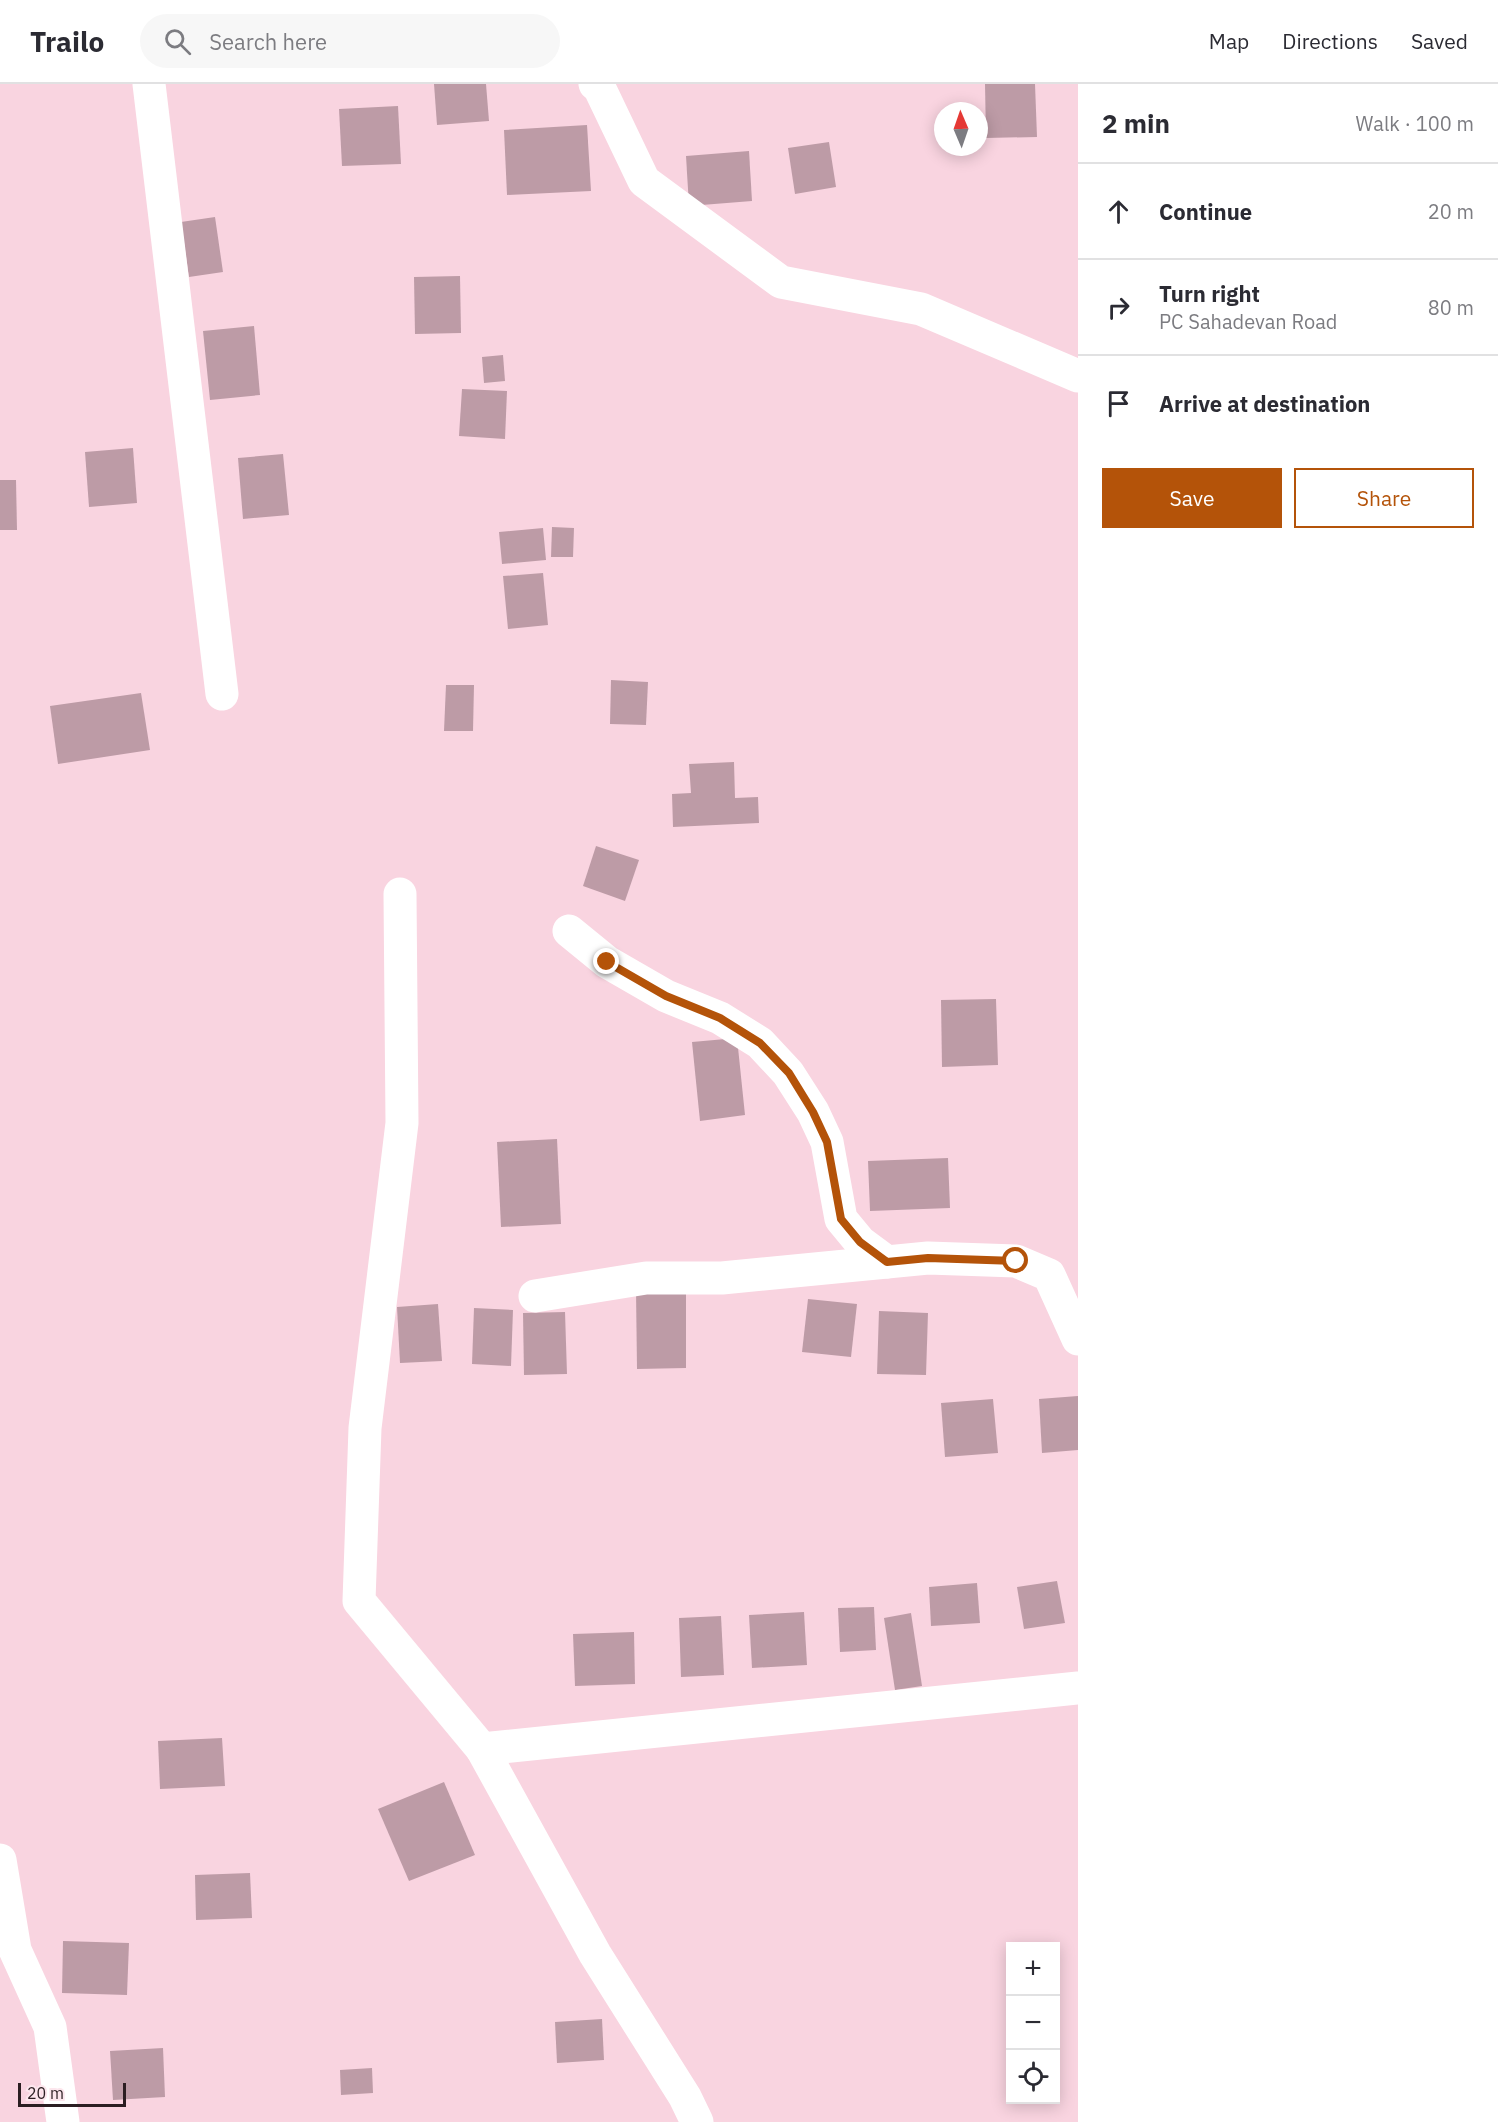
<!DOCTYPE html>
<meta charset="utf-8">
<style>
body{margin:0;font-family:"IBM Plex Sans",sans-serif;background:#f7f7f7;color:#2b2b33}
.controls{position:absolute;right:18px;bottom:18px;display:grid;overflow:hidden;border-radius:0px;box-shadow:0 3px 15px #0003}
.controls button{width:54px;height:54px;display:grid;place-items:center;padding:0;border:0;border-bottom:2px solid #e1e1e2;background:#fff;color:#2b2b33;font:30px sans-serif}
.compass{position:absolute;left:934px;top:18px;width:54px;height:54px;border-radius:50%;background:#fff;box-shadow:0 3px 15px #0003;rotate:358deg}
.scale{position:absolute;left:18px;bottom:15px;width:108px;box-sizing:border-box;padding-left:6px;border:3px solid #2b1e22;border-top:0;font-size:16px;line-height:21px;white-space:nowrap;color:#2b1e22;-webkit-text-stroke:4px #fce6ed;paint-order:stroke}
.stop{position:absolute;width:18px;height:18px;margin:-14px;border:4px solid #b45309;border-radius:50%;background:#fff}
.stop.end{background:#b45309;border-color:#fff;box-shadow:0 2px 6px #0008}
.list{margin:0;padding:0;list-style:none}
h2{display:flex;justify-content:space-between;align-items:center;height:78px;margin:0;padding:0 24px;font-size:26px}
h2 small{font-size:20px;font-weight:400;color:#7c7c81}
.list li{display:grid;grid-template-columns:39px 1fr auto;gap:18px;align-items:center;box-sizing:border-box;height:96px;padding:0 24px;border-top:2px solid #e1e1e2}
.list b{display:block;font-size:22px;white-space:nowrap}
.list p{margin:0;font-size:20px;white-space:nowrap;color:#7c7c81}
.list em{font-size:20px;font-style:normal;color:#7c7c81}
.actions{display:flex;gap:12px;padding:18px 24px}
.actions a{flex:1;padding:14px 0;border:2px solid #b45309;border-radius:0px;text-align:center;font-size:21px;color:#b45309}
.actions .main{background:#b45309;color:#fff}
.icon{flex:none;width:33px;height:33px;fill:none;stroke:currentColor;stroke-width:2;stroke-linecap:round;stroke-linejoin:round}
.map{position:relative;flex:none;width:1078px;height:2038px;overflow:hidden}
header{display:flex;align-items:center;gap:36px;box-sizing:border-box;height:84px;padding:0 30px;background:#fff;border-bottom:2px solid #e1e1e2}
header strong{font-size:28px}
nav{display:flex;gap:33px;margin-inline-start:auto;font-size:21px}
.search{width:420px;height:54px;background:#f7f7f7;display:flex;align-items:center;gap:15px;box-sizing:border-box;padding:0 21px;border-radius:33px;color:#7c7c81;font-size:22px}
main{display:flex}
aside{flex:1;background:#fff}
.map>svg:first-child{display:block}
</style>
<header>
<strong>Trailo</strong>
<div class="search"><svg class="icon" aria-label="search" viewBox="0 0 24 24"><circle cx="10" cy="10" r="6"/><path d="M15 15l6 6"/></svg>Search here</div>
<nav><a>Map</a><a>Directions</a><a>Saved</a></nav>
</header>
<main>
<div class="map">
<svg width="1078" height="2038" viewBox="0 0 1078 2038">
<rect width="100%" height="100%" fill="#f9d4e0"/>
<!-- building -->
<g fill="#bd9ba6">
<polygon points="434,0 486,0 489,37 437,41"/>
<polygon points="985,0 1035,0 1037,53 986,54"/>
<polygon points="398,22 401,80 342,82 339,25"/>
<polygon points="587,41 591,107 507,111 504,46"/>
<polygon points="829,58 836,103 795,110 788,64"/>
<polygon points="749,67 752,117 689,122 686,72"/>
<polygon points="215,133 223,188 189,193 181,138"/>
<polygon points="460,192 461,249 415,250 414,193"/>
<polygon points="254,242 260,311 210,316 203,247"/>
<polygon points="503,271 505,297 484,299 482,273"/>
<polygon points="462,305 507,307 505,355 459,352"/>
<polygon points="133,364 137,419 89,423 85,368"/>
<polygon points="283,370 289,431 243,435 238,374"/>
<polygon points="0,396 16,396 17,446 0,446"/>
<polygon points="552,443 574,444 573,473 551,473"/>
<polygon points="543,444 546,476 502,480 499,448"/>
<polygon points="543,489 548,541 508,545 503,492"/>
<polygon points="611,596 648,598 646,641 610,640"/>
<polygon points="446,601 474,601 473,647 444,647"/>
<polygon points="141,609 150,666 58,680 50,622"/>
<polygon points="734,678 735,714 758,713 759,739 673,743 672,710 691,709 689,680"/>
<polygon points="596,762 639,776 625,817 583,802"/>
<polygon points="996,915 998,981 942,983 941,916"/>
<polygon points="737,954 745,1031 700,1037 692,958"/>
<polygon points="557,1055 561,1140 501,1143 497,1058"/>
<polygon points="948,1074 950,1124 870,1127 868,1077"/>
<polygon points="636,1206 686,1206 686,1284 637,1285"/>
<polygon points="808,1215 857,1220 851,1273 802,1268"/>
<polygon points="438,1220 442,1277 400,1279 397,1223"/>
<polygon points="474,1224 513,1226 511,1282 472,1280"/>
<polygon points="879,1227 928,1229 926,1291 877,1290"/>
<polygon points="565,1228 567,1290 524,1291 523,1229"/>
<polygon points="1078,1312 1078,1366 1042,1369 1039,1315"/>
<polygon points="993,1315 998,1369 945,1373 941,1319"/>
<polygon points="1057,1497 1065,1539 1024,1545 1017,1503"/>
<polygon points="977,1499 980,1539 931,1542 929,1503"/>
<polygon points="874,1523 876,1566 840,1568 838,1524"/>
<polygon points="804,1528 807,1581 752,1584 749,1531"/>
<polygon points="911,1529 922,1602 895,1606 884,1534"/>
<polygon points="721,1532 724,1591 681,1593 679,1534"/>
<polygon points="634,1548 635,1600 575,1602 573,1550"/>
<polygon points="222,1654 225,1702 160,1705 158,1657"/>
<polygon points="444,1698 475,1771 409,1797 378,1725"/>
<polygon points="250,1789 252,1834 196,1836 195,1791"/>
<polygon points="63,1857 129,1859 127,1911 62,1909"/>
<polygon points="602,1935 604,1976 557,1979 555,1938"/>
<polygon points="163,1964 165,2013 113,2016 110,1967"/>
<polygon points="372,1984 373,2009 341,2011 340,1986"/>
</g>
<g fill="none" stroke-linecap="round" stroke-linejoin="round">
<!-- street -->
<g stroke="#fff" stroke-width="33">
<polyline points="149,0 222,610"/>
<polyline points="595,0 599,3 644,97 781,198 921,225 1078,292"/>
<polyline points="400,810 402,1039 365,1344 359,1517 482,1665"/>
<polyline points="569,847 607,878 666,912 720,934 760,959 788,989 813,1028 827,1058 841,1135 860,1158 887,1178"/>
<polyline points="535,1212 646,1194 722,1194 928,1174 1016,1177 1049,1191 1078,1255"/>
<polyline points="0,1776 15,1866 50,1943 63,2038"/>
<polyline points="697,2038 685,2013 595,1870 482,1665 1078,1604"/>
</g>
</g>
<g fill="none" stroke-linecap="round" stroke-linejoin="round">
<!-- route -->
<polyline stroke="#b45309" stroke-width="8" points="607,878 666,912 720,934 760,959 789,989 813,1028 827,1058 841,1135 860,1158 887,1178 928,1174 1016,1177"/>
</g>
</svg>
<div class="controls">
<button>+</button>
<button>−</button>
<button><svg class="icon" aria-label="locate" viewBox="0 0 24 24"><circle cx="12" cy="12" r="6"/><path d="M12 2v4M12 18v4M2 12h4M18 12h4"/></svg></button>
</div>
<svg class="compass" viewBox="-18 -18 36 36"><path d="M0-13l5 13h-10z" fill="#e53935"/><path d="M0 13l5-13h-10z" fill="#7c7c81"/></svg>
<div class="scale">20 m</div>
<div class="stop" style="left:1016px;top:1177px"></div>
<div class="stop end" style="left:607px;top:878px"></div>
</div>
<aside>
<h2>2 min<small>Walk · 100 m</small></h2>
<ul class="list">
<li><svg class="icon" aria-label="ahead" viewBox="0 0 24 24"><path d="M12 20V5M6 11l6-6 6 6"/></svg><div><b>Continue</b></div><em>20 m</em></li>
<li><svg class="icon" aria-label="right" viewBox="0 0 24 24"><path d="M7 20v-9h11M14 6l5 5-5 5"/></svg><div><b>Turn right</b><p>PC Sahadevan Road</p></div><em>80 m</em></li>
<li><svg class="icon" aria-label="arrive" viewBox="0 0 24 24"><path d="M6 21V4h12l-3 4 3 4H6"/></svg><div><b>Arrive at destination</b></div></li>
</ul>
<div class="actions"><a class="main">Save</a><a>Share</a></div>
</aside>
</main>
